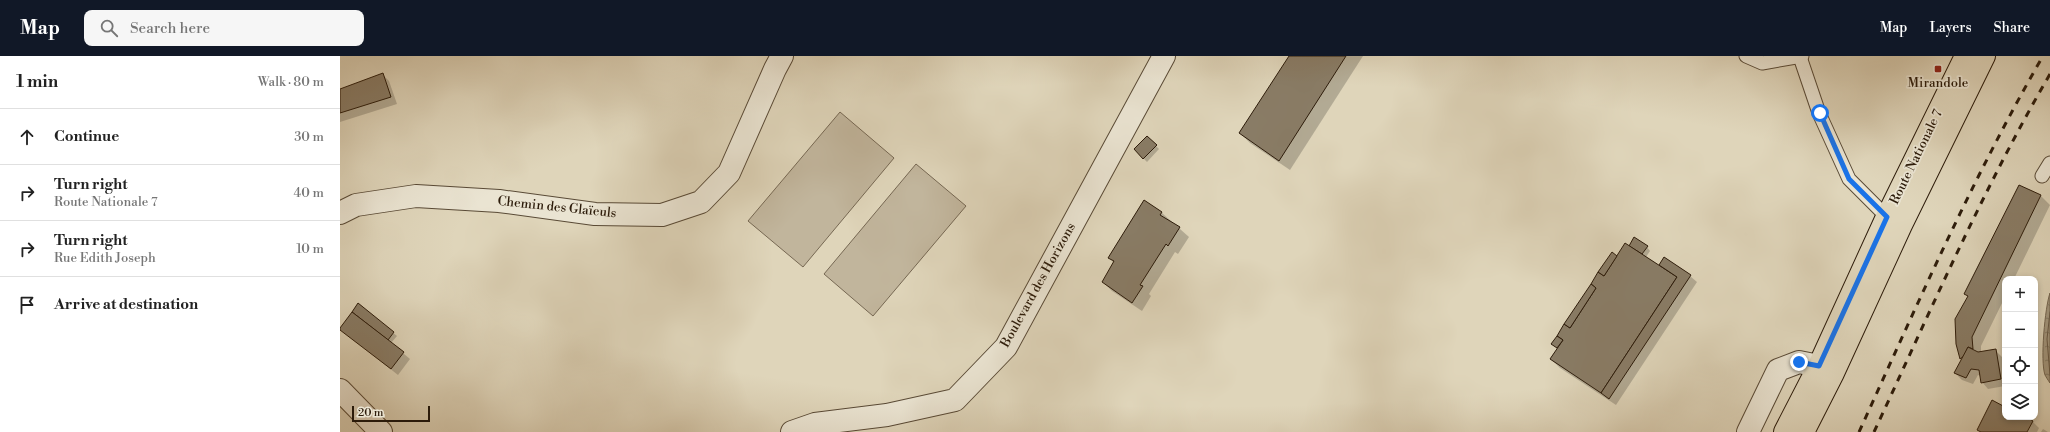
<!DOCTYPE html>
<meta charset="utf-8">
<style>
body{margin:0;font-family:"Libre Bodoni",serif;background:#f6f6f6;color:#222}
.controls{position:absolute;right:12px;bottom:12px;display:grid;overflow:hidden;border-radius:8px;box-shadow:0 2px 6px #0003}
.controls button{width:36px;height:36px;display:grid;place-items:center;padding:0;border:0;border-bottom:1px solid #e0e0e0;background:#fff;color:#222;font:20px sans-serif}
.scale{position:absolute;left:12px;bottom:10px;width:78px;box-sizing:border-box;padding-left:4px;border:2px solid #2c1b0a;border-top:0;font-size:11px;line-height:14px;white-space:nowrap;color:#2c1b0a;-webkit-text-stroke:3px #eae4d2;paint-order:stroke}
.stop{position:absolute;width:12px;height:12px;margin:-9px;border:3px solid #1a73e8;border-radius:50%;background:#fff}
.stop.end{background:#1a73e8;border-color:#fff;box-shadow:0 1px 4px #0008}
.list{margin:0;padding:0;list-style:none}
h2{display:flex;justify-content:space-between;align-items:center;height:52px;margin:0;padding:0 16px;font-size:17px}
h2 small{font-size:13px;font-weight:400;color:#767676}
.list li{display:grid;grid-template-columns:26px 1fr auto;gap:12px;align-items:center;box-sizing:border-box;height:56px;padding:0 16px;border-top:1px solid #e0e0e0}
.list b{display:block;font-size:15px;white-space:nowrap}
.list p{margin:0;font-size:13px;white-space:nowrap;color:#767676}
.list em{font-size:13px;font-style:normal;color:#767676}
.icon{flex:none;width:22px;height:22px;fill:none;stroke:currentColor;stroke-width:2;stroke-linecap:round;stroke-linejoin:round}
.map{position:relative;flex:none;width:1710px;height:376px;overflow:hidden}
header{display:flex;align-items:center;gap:24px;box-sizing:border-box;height:56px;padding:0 20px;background:#111827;color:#fff}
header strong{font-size:19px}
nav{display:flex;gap:22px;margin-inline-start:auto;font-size:14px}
.search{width:280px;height:36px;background:#f6f6f6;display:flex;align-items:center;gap:10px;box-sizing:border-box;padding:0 14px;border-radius:8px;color:#767676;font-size:15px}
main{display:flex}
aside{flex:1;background:#fff}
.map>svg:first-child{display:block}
</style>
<header>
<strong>Map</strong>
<div class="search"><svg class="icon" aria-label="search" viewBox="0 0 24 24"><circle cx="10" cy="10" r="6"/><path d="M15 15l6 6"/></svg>Search here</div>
<nav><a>Map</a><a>Layers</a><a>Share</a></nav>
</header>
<main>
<aside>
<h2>1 min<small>Walk · 80 m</small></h2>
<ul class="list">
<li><svg class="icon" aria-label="ahead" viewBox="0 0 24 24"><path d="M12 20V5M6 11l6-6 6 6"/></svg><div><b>Continue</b></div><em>30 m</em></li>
<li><svg class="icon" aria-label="right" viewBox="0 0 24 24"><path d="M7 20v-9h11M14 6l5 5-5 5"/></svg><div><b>Turn right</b><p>Route Nationale 7</p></div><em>40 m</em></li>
<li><svg class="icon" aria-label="right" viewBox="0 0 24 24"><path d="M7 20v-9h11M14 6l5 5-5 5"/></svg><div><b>Turn right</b><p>Rue Edith Joseph</p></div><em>10 m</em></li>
<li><svg class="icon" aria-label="arrive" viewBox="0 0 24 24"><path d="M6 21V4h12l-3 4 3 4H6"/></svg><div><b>Arrive at destination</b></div></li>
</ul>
</aside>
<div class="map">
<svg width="1710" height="376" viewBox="0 0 1710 376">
<defs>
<pattern id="water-ripples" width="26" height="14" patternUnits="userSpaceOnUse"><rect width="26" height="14" fill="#a2967e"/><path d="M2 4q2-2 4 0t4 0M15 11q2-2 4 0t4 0" fill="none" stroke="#847a65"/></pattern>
</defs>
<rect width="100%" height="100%" fill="#dfd5ba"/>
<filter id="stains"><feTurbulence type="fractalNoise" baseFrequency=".005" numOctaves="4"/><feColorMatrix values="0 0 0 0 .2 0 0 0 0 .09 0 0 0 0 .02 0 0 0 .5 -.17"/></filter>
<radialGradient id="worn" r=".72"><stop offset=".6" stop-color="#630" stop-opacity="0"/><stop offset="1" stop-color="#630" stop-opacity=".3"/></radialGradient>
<!-- garden -->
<g fill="#c1b59c" stroke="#766853">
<polygon points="500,56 554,102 463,211 408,165"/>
<polygon points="576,108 626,150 533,260 484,218"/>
</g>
<!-- water -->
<path fill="url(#water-ripples)" stroke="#736550" d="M 1710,237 L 1710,327 C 1708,324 1706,321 1705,319 C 1700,305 1705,251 1710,237 Z"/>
<!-- shadow -->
<g fill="#0003">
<polygon points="950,0 1023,0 950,114 910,87 900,77"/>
<polygon points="42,18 49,25 57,48 0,66 0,34"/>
<polygon points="807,81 819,93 807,106 803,102"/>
<polygon points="1679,130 1701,140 1710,149 1674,223 1665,223 1665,241 1641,290 1641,296 1655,294 1662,301 1665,317 1665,330 1648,333 1642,326 1641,320 1638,319 1633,328 1622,324 1615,317 1622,304 1621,302 1629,241 1626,238"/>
<polygon points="804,146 822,157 849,181 838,198 835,196 809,238 811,240 802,255 772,235 763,226 774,207 769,202"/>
<polygon points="1289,191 1307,191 1310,195 1306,201 1322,212 1350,220 1357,226 1276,349 1220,312 1211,303 1218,293 1216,291 1278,201"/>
<polygon points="18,248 57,280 51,287 70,303 58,319 0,273"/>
<polygon points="1665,352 1665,361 1683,361 1693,366 1699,372 1697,376 1640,376 1638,374"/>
<polygon points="1703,373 1708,376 1701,376"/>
</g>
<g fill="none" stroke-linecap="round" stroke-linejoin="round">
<!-- shore -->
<polyline stroke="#675844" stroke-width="1" points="1710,256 1707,283 1710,319"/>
</g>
<!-- building -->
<g fill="#897c66" stroke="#2c1b0a">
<polygon points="949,0 1006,0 939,105 899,77"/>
<polygon points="43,17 51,41 0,57 0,33"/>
<polygon points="807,80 817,89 803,103 794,93"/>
<polygon points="1679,129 1701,139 1632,281 1633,293 1628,291 1624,300 1620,303 1616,288 1615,263 1628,240 1624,238"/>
<polygon points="804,144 822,156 820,159 840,171 828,190 826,188 800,229 803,230 792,247 762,226 774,205 768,202"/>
<polygon points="1294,181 1308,190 1302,198 1289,190"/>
<polygon points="1285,187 1337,221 1261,337 1210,303 1223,284 1217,280 1224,268 1230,272 1256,232 1251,228 1258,216 1264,220"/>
<polygon points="1272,196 1277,200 1264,220 1258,216"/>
<polygon points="1324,201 1351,219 1269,343 1261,337 1337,221 1319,209"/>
<polygon points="1251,228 1256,232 1230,272 1224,268"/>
<polygon points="18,247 54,276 48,284 12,256"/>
<polygon points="12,256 64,296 51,313 0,274 0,272"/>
<polygon points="1217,280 1223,284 1217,292 1211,288"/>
<polygon points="1628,291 1638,296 1656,293 1661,323 1641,327 1639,314 1631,313 1626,322 1614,317"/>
<polygon points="1652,344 1665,351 1665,361 1686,361 1693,365 1687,376 1641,376 1637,374"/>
</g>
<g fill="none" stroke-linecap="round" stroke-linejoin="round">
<!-- lane casing -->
<g stroke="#594a36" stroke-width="15">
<g id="lane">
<polyline points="1406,0 1422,7 1462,0"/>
<polyline points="1460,1 1479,57 1509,123 1547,161"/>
<polyline points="1702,120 1710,107"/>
</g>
</g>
<!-- street casing -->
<g stroke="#594a36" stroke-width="24">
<g id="street">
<polyline points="0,157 16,149 76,140 159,145 255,158 322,159 361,146 389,117 435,13 442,0"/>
<polyline points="0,334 41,376"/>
<polyline points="452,376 475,368 547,359 615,344 666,291 824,0"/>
<polyline points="1408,376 1438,314 1459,306 1479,310"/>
</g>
</g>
<!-- primary casing -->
<g stroke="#2c1b0a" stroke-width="24">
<g id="primary">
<polyline points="1445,376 1479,310 1547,161 1626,0"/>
<polyline points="1463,376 1493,317 1561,169 1644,0"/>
</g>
</g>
<!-- lane -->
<use href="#lane" stroke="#eae4d2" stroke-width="13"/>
<!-- street -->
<use href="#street" stroke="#eae4d2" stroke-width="22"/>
<!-- primary -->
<use href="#primary" stroke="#dfd5ba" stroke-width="22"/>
<!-- rail -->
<g stroke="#2c1b0a" stroke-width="3" stroke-dasharray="7 7" stroke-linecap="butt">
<path d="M 1519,376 C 1577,249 1633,121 1703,0"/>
<path d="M 1534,376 C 1590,256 1643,133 1710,18"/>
</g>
</g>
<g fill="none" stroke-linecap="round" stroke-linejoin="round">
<!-- route -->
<polyline stroke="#1a73e8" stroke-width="5" points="1459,306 1479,310 1547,161 1509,123 1480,57"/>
</g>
<!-- markers -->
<rect fill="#8f2418" stroke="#eae4d2" stroke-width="1.5" x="1594" y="9" width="8" height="8" rx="2"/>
<g text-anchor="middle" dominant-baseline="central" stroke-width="3.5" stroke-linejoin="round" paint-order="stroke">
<!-- poi labels -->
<g font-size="13" fill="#2c1b0a" stroke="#eae4d2">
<text x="1598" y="27">Mirandole</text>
</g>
<!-- street labels -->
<g font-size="13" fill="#2c1b0a" stroke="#eae4d2">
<text transform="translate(1576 101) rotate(-64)">Route Nationale 7</text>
<text transform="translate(217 151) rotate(6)">Chemin des Glaïeuls</text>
<text transform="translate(698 229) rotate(-61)">Boulevard des Horizons</text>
</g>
</g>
<rect width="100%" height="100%" filter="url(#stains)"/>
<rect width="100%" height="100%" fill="url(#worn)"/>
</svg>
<div class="controls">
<button>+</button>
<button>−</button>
<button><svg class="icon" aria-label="locate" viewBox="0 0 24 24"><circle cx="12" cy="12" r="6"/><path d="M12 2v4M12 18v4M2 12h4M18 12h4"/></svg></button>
<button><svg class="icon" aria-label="layers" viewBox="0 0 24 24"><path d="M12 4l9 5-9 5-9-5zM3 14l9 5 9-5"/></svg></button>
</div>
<div class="scale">20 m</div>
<div class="stop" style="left:1480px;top:57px"></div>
<div class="stop end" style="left:1459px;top:306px"></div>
</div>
</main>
